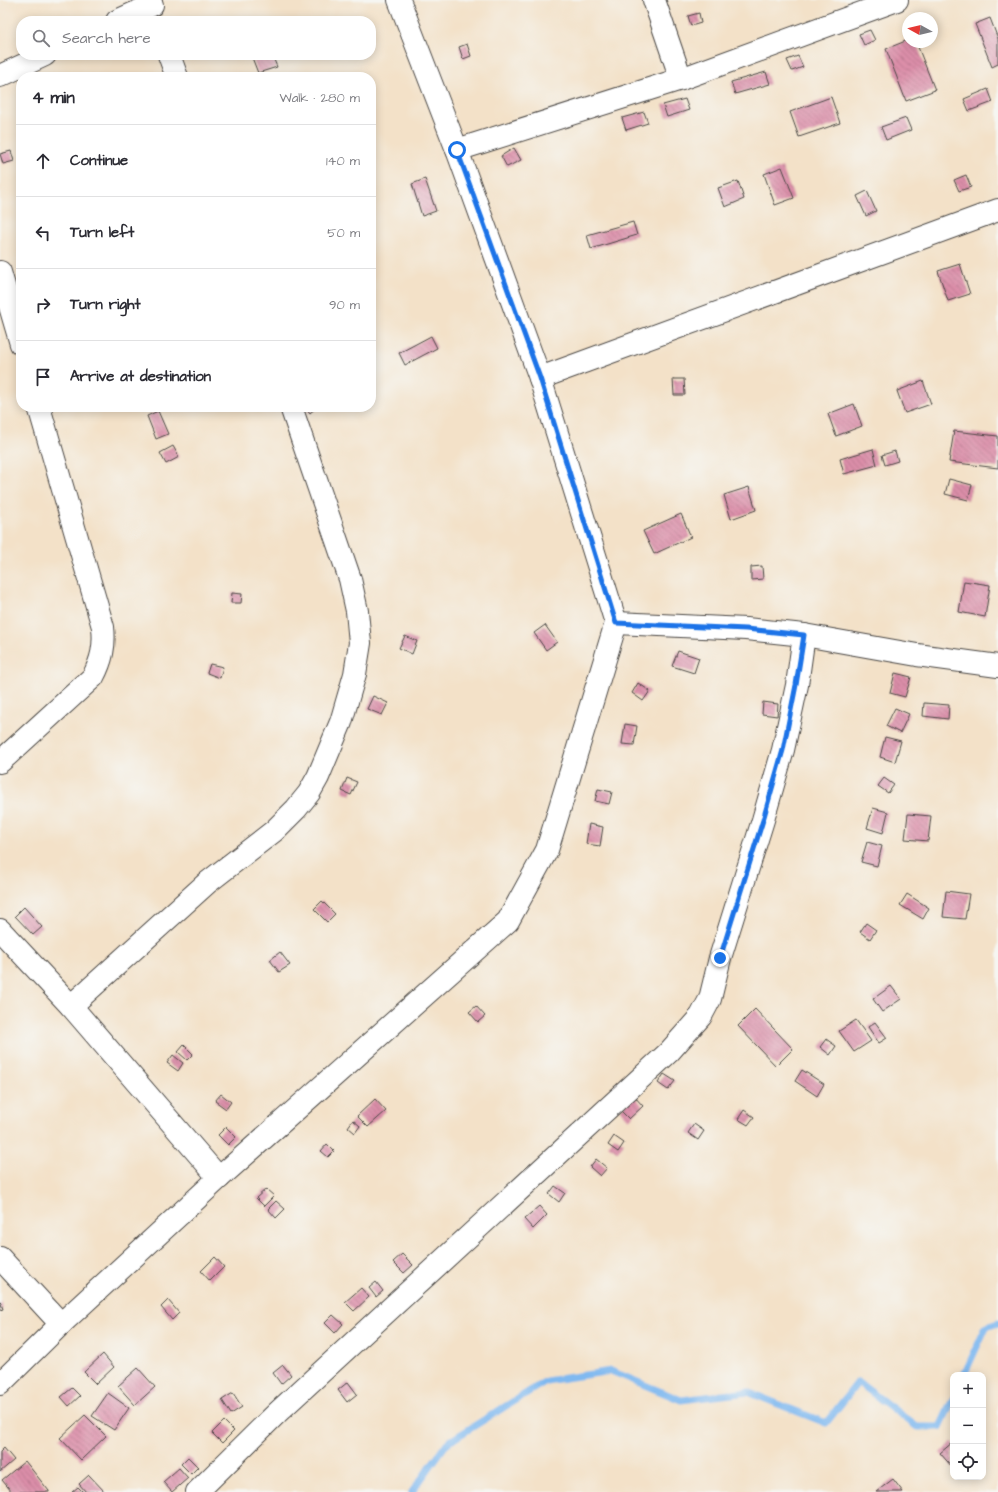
<!DOCTYPE html>
<meta charset="utf-8">
<style>
body{margin:0;font-family:"Architects Daughter",sans-serif;background:#f2f2f3;color:#2b2b33}
.controls{position:absolute;right:12px;bottom:12px;display:grid;overflow:hidden;border-radius:8px;box-shadow:0 2px 10px #0003}
.controls button{width:36px;height:36px;display:grid;place-items:center;padding:0;border:0;border-bottom:1px solid #e1e1e2;background:#fff;color:#2b2b33;font:20px sans-serif}
.compass{position:absolute;left:902px;top:12px;width:36px;height:36px;border-radius:50%;background:#fff;box-shadow:0 2px 10px #0003;rotate:278deg}
.stop{position:absolute;width:12px;height:12px;margin:-9px;border:3px solid #1a73e8;border-radius:50%;background:#fff}
.stop.end{background:#1a73e8;border-color:#fff;box-shadow:0 1px 4px #0008}
.list{margin:0;padding:0;list-style:none}
h2{display:flex;justify-content:space-between;align-items:center;height:52px;margin:0;padding:0 16px;font-size:17px}
h2 small{font-size:13px;font-weight:400;color:#7c7c81}
.list li{display:grid;grid-template-columns:26px 1fr auto;gap:12px;align-items:center;box-sizing:border-box;height:72px;padding:0 16px;border-top:1px solid #e1e1e2}
.list b{display:block;font-size:15px;white-space:nowrap}
.list em{font-size:13px;font-style:normal;color:#7c7c81}
.icon{flex:none;width:22px;height:22px;fill:none;stroke:currentColor;stroke-width:2;stroke-linecap:round;stroke-linejoin:round}
.map{position:relative;flex:none;width:998px;height:1492px;overflow:hidden}
.search{position:absolute;background:#fff;box-shadow:0 2px 10px #0003;left:16px;top:16px;width:360px;height:44px;display:flex;align-items:center;gap:10px;box-sizing:border-box;padding:0 14px;border-radius:16px;color:#7c7c81;font-size:15px}
.panel{position:absolute;background:#fff;box-shadow:0 2px 10px #0003;left:16px;top:72px;width:360px;height:340px;border-radius:16px}
.map>svg:first-child{display:block}
</style>
<div class="map">
<svg width="998" height="1492" viewBox="0 0 998 1492">
<defs>
<pattern id="building-back-hatch" width="6" height="6" patternUnits="userSpaceOnUse"><rect width="6" height="6" fill="#db8ea9"/><path d="M-1 5l2 2M0 0l6 6M5-1l2 2" fill="none" stroke="#b2748a"/></pattern>
</defs>
<rect width="100%" height="100%" fill="#f6f6f2"/>
<filter id="ink" filterUnits="userSpaceOnUse"><feTurbulence type="fractalNoise" baseFrequency=".025" numOctaves="2"/><feDisplacementMap in="SourceGraphic" scale="8" xChannelSelector="R" yChannelSelector="G"/><feConvolveMatrix kernelMatrix="1 2 1 2 8 2 1 2 1" color-interpolation-filters="sRGB"/></filter>
<filter id="wash" filterUnits="userSpaceOnUse"><feTurbulence type="fractalNoise" baseFrequency=".012" numOctaves="4" result="noise"/><feDisplacementMap in="SourceGraphic" scale="16" xChannelSelector="R" yChannelSelector="G"/><feGaussianBlur stdDeviation="0.9" result="paint"/><feColorMatrix in="noise" values="0 0 0 0 0 0 0 0 0 0 0 0 0 0 0 0 0 1.4 0 .05"/><feComposite in="paint" operator="in"/></filter>
<g filter="url(#wash)">
<rect width="100%" height="100%" fill="#f3e1c8"/>
<g fill="none" stroke-linecap="round" stroke-linejoin="round">
<!-- stream -->
<g stroke="#80b9f0" stroke-width="7">
<polyline points="964,1375 986,1327 998,1323"/>
<polyline points="412,1492 447,1443 546,1381 611,1371 681,1400 748,1392 826,1423 858,1382 917,1427 940,1427 953,1399"/>
</g>
</g>
<g id="blocks">
<!-- building -->
<g fill="url(#building-back-hatch)">
<polygon points="699,13 701,23 691,26 688,16"/>
<polygon points="990,18 998,39 998,64 992,67 975,24"/>
<polygon points="870,30 875,40 864,45 859,34"/>
<polygon points="908,40 908,42 916,42 935,90 906,101 886,49"/>
<polygon points="467,44 471,56 463,59 459,47"/>
<polygon points="251,55 272,55 277,67 258,73"/>
<polygon points="798,56 803,67 792,71 787,60"/>
<polygon points="766,72 770,84 735,94 731,82"/>
<polygon points="988,89 993,102 969,111 964,99"/>
<polygon points="831,97 840,123 799,137 790,112"/>
<polygon points="685,99 689,110 667,117 663,105"/>
<polygon points="644,112 648,123 626,130 622,118"/>
<polygon points="906,118 911,130 886,140 881,127"/>
<polygon points="514,148 521,160 507,167 501,156"/>
<polygon points="11,151 14,161 3,164 0,154"/>
<polygon points="782,167 794,198 775,205 764,174"/>
<polygon points="966,175 971,187 959,191 954,180"/>
<polygon points="425,179 436,211 422,216 412,184"/>
<polygon points="738,181 744,199 725,207 718,188"/>
<polygon points="867,191 876,211 866,216 857,196"/>
<polygon points="633,222 637,235 591,249 587,235"/>
<polygon points="960,264 970,294 948,301 938,271"/>
<polygon points="431,336 437,348 405,365 399,353"/>
<polygon points="673,379 684,379 685,395 674,395"/>
<polygon points="923,381 931,404 905,413 897,391"/>
<polygon points="854,404 862,426 836,436 828,414"/>
<polygon points="305,407 317,407 310,413"/>
<polygon points="158,411 168,434 156,439 147,416"/>
<polygon points="954,431 998,436 998,468 949,462"/>
<polygon points="173,446 179,457 166,464 160,453"/>
<polygon points="873,449 877,465 844,474 840,459"/>
<polygon points="895,451 898,461 885,465 882,455"/>
<polygon points="949,479 972,485 968,500 945,494"/>
<polygon points="749,487 756,510 731,519 724,495"/>
<polygon points="681,514 691,537 654,554 643,531"/>
<polygon points="762,566 763,579 751,580 751,567"/>
<polygon points="964,581 990,585 985,617 959,612"/>
<polygon points="232,593 242,594 241,603 231,603"/>
<polygon points="545,625 557,642 546,650 534,633"/>
<polygon points="405,636 417,641 412,654 399,648"/>
<polygon points="678,651 699,658 694,673 672,666"/>
<polygon points="210,664 223,667 220,678 207,673"/>
<polygon points="895,673 911,677 905,697 890,693"/>
<polygon points="638,683 650,691 643,701 632,693"/>
<polygon points="373,696 388,703 382,715 367,709"/>
<polygon points="763,702 778,704 777,716 762,714"/>
<polygon points="924,703 949,705 948,719 923,716"/>
<polygon points="895,708 909,714 900,733 886,726"/>
<polygon points="625,724 637,726 634,745 622,744"/>
<polygon points="885,737 901,741 895,762 880,757"/>
<polygon points="347,778 357,782 351,795 342,791"/>
<polygon points="884,778 894,785 888,793 878,786"/>
<polygon points="598,789 612,792 609,804 595,801"/>
<polygon points="873,808 888,812 883,833 867,828"/>
<polygon points="908,814 931,816 928,841 905,839"/>
<polygon points="589,824 603,827 600,846 586,844"/>
<polygon points="867,842 882,846 877,866 861,862"/>
<polygon points="946,891 969,894 965,919 943,917"/>
<polygon points="907,894 929,908 923,919 900,905"/>
<polygon points="322,901 335,914 327,922 314,909"/>
<polygon points="24,907 42,927 33,935 15,916"/>
<polygon points="866,923 876,930 870,939 860,932"/>
<polygon points="280,952 290,965 279,972 270,960"/>
<polygon points="891,986 901,999 882,1012 873,999"/>
<polygon points="476,1006 485,1016 478,1022 469,1012"/>
<polygon points="755,1009 793,1049 776,1066 738,1026"/>
<polygon points="856,1020 871,1041 854,1052 839,1031"/>
<polygon points="875,1022 887,1038 879,1043 868,1027"/>
<polygon points="826,1039 836,1046 830,1055 820,1047"/>
<polygon points="184,1045 193,1054 187,1060 178,1052"/>
<polygon points="173,1055 183,1063 178,1071 167,1063"/>
<polygon points="802,1070 824,1084 817,1096 795,1081"/>
<polygon points="664,1074 675,1081 668,1090 658,1083"/>
<polygon points="221,1094 231,1102 226,1109 215,1101"/>
<polygon points="634,1096 643,1106 629,1119 620,1110"/>
<polygon points="375,1099 386,1111 368,1127 357,1116"/>
<polygon points="744,1110 754,1117 748,1125 738,1119"/>
<polygon points="353,1120 360,1126 355,1133 348,1127"/>
<polygon points="694,1124 704,1131 698,1140 688,1133"/>
<polygon points="226,1127 236,1137 228,1145 218,1135"/>
<polygon points="614,1136 624,1143 618,1152 608,1145"/>
<polygon points="327,1144 334,1151 328,1157 321,1151"/>
<polygon points="596,1159 607,1168 600,1176 590,1167"/>
<polygon points="555,1186 565,1193 559,1202 549,1194"/>
<polygon points="266,1189 274,1196 264,1206 256,1198"/>
<polygon points="276,1201 285,1209 276,1218 268,1209"/>
<polygon points="539,1206 547,1215 533,1229 524,1219"/>
<polygon points="402,1254 413,1265 404,1273 393,1262"/>
<polygon points="215,1257 224,1267 210,1281 201,1271"/>
<polygon points="376,1282 383,1291 376,1297 369,1288"/>
<polygon points="361,1288 369,1297 354,1311 345,1302"/>
<polygon points="168,1300 179,1313 172,1320 161,1307"/>
<polygon points="0,1301 3,1309 0,1310"/>
<polygon points="333,1315 343,1324 335,1333 325,1323"/>
<polygon points="103,1354 114,1367 96,1384 84,1372"/>
<polygon points="283,1365 291,1375 281,1384 273,1373"/>
<polygon points="138,1368 155,1387 135,1405 118,1386"/>
<polygon points="348,1382 357,1394 347,1402 338,1390"/>
<polygon points="72,1388 80,1396 69,1406 61,1397"/>
<polygon points="108,1393 129,1408 114,1430 92,1416"/>
<polygon points="233,1393 242,1407 231,1414 222,1400"/>
<polygon points="85,1415 106,1436 81,1460 60,1438"/>
<polygon points="224,1421 234,1431 222,1443 212,1433"/>
<polygon points="953,1442 953,1468 940,1453"/>
<polygon points="4,1448 14,1460 0,1472 0,1452"/>
<polygon points="188,1457 198,1467 191,1474 181,1464"/>
<polygon points="25,1461 49,1491 49,1492 12,1492 2,1480"/>
<polygon points="179,1468 188,1478 172,1492 163,1482"/>
<polygon points="89,1475 105,1492 86,1492 79,1484"/>
<polygon points="893,1479 903,1492 876,1492"/>
<polygon points="78,1487 83,1492 72,1492"/>
</g>
</g>
</g>
<g filter="url(#ink)">
<use href="#blocks" fill-opacity="0" stroke="#494643" stroke-width="1"/>
<g fill="none" stroke-linecap="round" stroke-linejoin="round">
<!-- minor casing -->
<g stroke="#494643" stroke-width="24">
<g id="minor">
<polyline points="654,0 681,79"/>
<polyline points="117,21 152,5"/>
<polyline points="169,55 177,77"/>
<polyline points="0,76 45,55"/>
<polyline points="457,150 681,79 897,0"/>
<polyline points="0,272 21,344"/>
<polyline points="540,378 998,210"/>
<polyline points="616,623 746,629 804,635 917,655 998,666"/>
<path d="M 0,762 L 93,677 C 102,660 105,646 103,627 L 39,407"/>
<polyline points="0,930 71,1006 219,1178"/>
<polyline points="71,1006 207,883 274,831 296,809 309,793 318,777 341,722 355,674 360,643 357,611 350,579 291,407"/>
<polyline points="0,1258 61,1324"/>
<polyline points="0,1384 61,1324 219,1178 508,921 547,850 616,623 540,378 457,150 399,0"/>
<polyline points="197,1492 278,1412 669,1052 701,1016 710,999 720,958 763,820 783,750 797,685 804,635"/>
</g>
</g>
<!-- minor -->
<use href="#minor" stroke="#fff" stroke-width="22"/>
</g>
</g>
<g fill="none" stroke-linecap="round" stroke-linejoin="round" filter="url(#ink)">
<!-- route -->
<polyline stroke="#1a73e8" stroke-width="5" points="457,150 540,378 616,623 746,629 804,635 796,685 783,750 763,820 720,958"/>
</g>
</svg>
<div class="controls">
<button>+</button>
<button>−</button>
<button><svg class="icon" aria-label="locate" viewBox="0 0 24 24"><circle cx="12" cy="12" r="6"/><path d="M12 2v4M12 18v4M2 12h4M18 12h4"/></svg></button>
</div>
<svg class="compass" viewBox="-18 -18 36 36"><path d="M0-13l5 13h-10z" fill="#e53935"/><path d="M0 13l5-13h-10z" fill="#7c7c81"/></svg>
<div class="stop" style="left:457px;top:150px"></div>
<div class="stop end" style="left:720px;top:958px"></div>
<div class="search"><svg class="icon" aria-label="search" viewBox="0 0 24 24"><circle cx="10" cy="10" r="6"/><path d="M15 15l6 6"/></svg>Search here</div>
<section class="panel">
<h2>4 min<small>Walk · 280 m</small></h2>
<ul class="list">
<li><svg class="icon" aria-label="ahead" viewBox="0 0 24 24"><path d="M12 20V5M6 11l6-6 6 6"/></svg><div><b>Continue</b></div><em>140 m</em></li>
<li><svg class="icon" aria-label="left" viewBox="0 0 24 24"><path d="M17 20v-9H6M10 6l-5 5 5 5"/></svg><div><b>Turn left</b></div><em>50 m</em></li>
<li><svg class="icon" aria-label="right" viewBox="0 0 24 24"><path d="M7 20v-9h11M14 6l5 5-5 5"/></svg><div><b>Turn right</b></div><em>90 m</em></li>
<li><svg class="icon" aria-label="arrive" viewBox="0 0 24 24"><path d="M6 21V4h12l-3 4 3 4H6"/></svg><div><b>Arrive at destination</b></div></li>
</ul>
</section>
</div>
